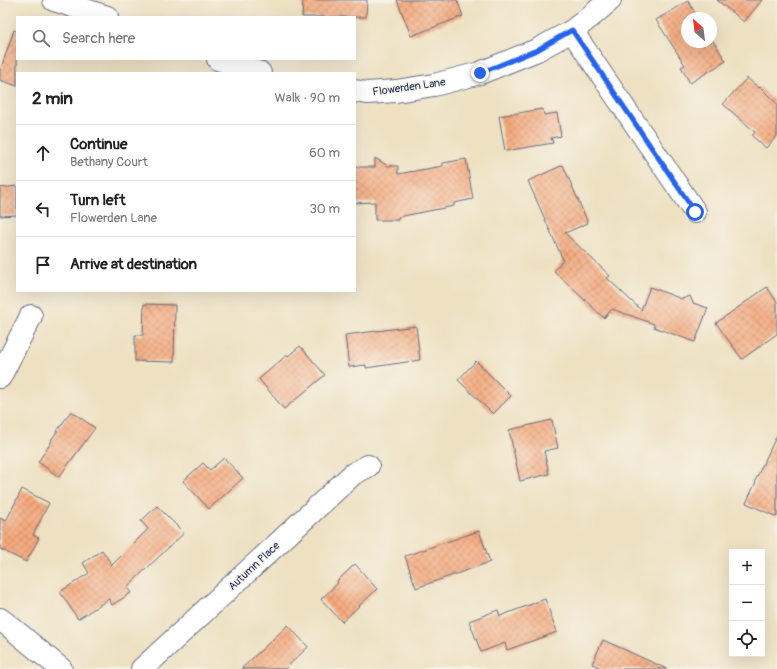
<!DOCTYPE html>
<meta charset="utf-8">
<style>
body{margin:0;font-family:Pangolin,sans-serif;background:#f2f2f2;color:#222}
.controls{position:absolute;right:12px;bottom:12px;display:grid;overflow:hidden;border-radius:0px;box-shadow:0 4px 16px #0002}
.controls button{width:36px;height:36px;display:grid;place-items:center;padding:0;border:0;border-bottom:1px solid #e0e0e0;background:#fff;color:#222;font:20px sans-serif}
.compass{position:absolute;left:681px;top:12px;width:36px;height:36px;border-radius:50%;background:#fff;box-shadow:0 4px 16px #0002;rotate:332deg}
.stop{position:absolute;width:12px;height:12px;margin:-9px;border:3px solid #2563eb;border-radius:50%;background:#fff}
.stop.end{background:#2563eb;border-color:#fff;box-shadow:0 1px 4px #0008}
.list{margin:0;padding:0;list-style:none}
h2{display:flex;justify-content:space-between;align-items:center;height:52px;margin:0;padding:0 16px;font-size:17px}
h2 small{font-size:13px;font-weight:400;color:#767676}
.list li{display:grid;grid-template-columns:26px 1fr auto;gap:12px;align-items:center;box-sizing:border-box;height:56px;padding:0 16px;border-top:1px solid #e0e0e0}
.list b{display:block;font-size:15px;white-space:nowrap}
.list p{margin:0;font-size:13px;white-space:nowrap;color:#767676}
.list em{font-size:13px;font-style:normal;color:#767676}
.icon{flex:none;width:22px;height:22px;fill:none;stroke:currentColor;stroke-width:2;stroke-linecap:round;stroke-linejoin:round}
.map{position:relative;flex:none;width:777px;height:669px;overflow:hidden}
.search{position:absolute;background:#fff;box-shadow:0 4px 16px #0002;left:16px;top:16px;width:340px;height:44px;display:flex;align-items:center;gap:10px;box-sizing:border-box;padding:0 14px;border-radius:0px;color:#767676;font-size:15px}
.panel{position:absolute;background:#fff;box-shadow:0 4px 16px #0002;left:16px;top:72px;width:340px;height:220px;border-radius:0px}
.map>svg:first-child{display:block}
</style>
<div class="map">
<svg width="777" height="669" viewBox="0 0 777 669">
<defs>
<pattern id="building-cross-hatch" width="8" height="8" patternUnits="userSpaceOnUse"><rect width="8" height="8" fill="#f6aa7e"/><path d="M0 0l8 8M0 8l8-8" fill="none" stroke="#c68b6a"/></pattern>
</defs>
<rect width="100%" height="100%" fill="#f7f3e8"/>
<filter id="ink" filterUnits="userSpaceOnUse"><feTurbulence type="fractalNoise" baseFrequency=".025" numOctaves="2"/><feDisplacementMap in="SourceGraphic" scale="8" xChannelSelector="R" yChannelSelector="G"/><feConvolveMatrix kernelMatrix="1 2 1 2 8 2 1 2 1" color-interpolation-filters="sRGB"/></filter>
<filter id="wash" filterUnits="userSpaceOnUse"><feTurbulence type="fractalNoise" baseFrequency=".012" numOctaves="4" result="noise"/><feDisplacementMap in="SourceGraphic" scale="16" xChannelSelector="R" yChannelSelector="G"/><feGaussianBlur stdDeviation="0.9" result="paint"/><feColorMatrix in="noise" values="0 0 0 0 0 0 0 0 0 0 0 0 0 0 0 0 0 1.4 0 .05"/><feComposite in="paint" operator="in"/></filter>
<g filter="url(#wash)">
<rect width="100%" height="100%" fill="#eee1c2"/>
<g id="blocks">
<!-- building -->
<g fill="url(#building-cross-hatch)">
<polygon points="303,0 367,0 366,17 302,17"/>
<polygon points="397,0 457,0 463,16 411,36"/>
<polygon points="717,0 762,0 744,22"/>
<polygon points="688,1 698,18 687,18 687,42 711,42 711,38 726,61 690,83 681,67 685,65 656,20"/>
<polygon points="14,30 17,31 17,86 0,80 0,71"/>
<polygon points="747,78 759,88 760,87 777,104 777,136 766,148 752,136 755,132 723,104"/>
<polygon points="543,109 544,115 557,113 561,136 551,138 553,143 505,151 499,116"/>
<polygon points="375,158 388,166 398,166 398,174 443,166 443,163 466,159 473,199 454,203 454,206 398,217 398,220 375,220 375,202 355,203 355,167 375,167"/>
<polygon points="563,165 588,223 565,233 610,276 607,278 641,310 650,287 682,299 690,296 693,303 708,308 695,342 654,327 654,324 612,309 604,318 554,271 563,260 528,181"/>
<polygon points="17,186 17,215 0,216 0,188"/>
<polygon points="767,287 777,302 777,334 742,359 716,323"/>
<polygon points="144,304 175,305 174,362 135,361 135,335 143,335"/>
<polygon points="416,326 420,360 366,368 366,365 349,367 345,335"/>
<polygon points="300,346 325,375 284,409 259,379 287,355 288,356"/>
<polygon points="476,361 511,396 493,414 458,380"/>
<polygon points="71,411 95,428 59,477 38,462 52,441 51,440"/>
<polygon points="552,420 558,448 544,451 549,474 520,481 509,430"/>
<polygon points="777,435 777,517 746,503 756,482 755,481"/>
<polygon points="224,458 243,478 209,509 183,481 203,463 210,470"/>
<polygon points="22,489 49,503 33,535 39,538 26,562 0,549 0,518 6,521"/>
<polygon points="157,506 184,533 127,587 131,593 112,605 109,599 78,619 60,592 89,573 83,563 102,550 112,565 148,529 141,521"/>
<polygon points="479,531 490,562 416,588 405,556"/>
<polygon points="355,564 377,589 342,622 321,599 338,583 337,581"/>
<polygon points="545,599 557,632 507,650 505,643 481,652 469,621 498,610 500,616"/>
<polygon points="288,625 308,647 285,669 241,669"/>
<polygon points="603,640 667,669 603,669 592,664"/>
</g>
</g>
</g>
<g filter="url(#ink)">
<use href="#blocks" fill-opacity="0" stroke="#656d81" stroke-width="1"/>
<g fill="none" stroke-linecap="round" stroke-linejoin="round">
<!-- minor casing -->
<g stroke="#656d81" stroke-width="24">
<g id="minor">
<polyline points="54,0 107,17"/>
<polyline points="572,31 695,212"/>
<polyline points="218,59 260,73"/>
<polyline points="355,91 367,93 396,91 434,85 480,73 537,50 572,31 590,17 610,0"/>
<polyline points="0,377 31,316"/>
<polyline points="0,619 8,625 61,669"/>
<polyline points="142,669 353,474 368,466"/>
</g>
</g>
<!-- minor -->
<use href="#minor" stroke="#fff" stroke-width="22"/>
</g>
</g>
<g fill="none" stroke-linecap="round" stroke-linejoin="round" filter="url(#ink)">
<!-- route -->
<polyline stroke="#2563eb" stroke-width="5" points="480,73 537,50 572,30 695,212"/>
</g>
<g text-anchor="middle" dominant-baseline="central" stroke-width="3" stroke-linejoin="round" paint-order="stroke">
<!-- street labels -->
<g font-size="11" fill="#1b2f5e" stroke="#f7f3e8">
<text transform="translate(409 87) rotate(-8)">Flowerden Lane</text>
<text transform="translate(254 566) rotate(-43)">Autumn Place</text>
</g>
</g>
</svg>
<div class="controls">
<button>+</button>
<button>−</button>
<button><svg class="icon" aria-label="locate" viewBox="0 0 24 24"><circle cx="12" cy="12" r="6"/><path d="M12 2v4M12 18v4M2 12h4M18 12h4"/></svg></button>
</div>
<svg class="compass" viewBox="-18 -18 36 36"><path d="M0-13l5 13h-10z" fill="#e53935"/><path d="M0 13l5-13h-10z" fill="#767676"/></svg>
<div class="stop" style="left:695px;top:212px"></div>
<div class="stop end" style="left:480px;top:73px"></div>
<div class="search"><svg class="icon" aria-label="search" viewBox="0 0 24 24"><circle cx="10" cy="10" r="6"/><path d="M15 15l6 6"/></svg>Search here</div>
<section class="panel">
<h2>2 min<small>Walk · 90 m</small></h2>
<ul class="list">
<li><svg class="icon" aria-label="ahead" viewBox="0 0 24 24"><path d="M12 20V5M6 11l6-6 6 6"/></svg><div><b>Continue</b><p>Bethany Court</p></div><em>60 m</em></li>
<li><svg class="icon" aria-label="left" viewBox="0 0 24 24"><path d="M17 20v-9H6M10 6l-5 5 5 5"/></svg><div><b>Turn left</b><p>Flowerden Lane</p></div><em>30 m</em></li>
<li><svg class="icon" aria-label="arrive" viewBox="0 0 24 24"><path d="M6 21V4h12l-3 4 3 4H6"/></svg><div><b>Arrive at destination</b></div></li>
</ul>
</section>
</div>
